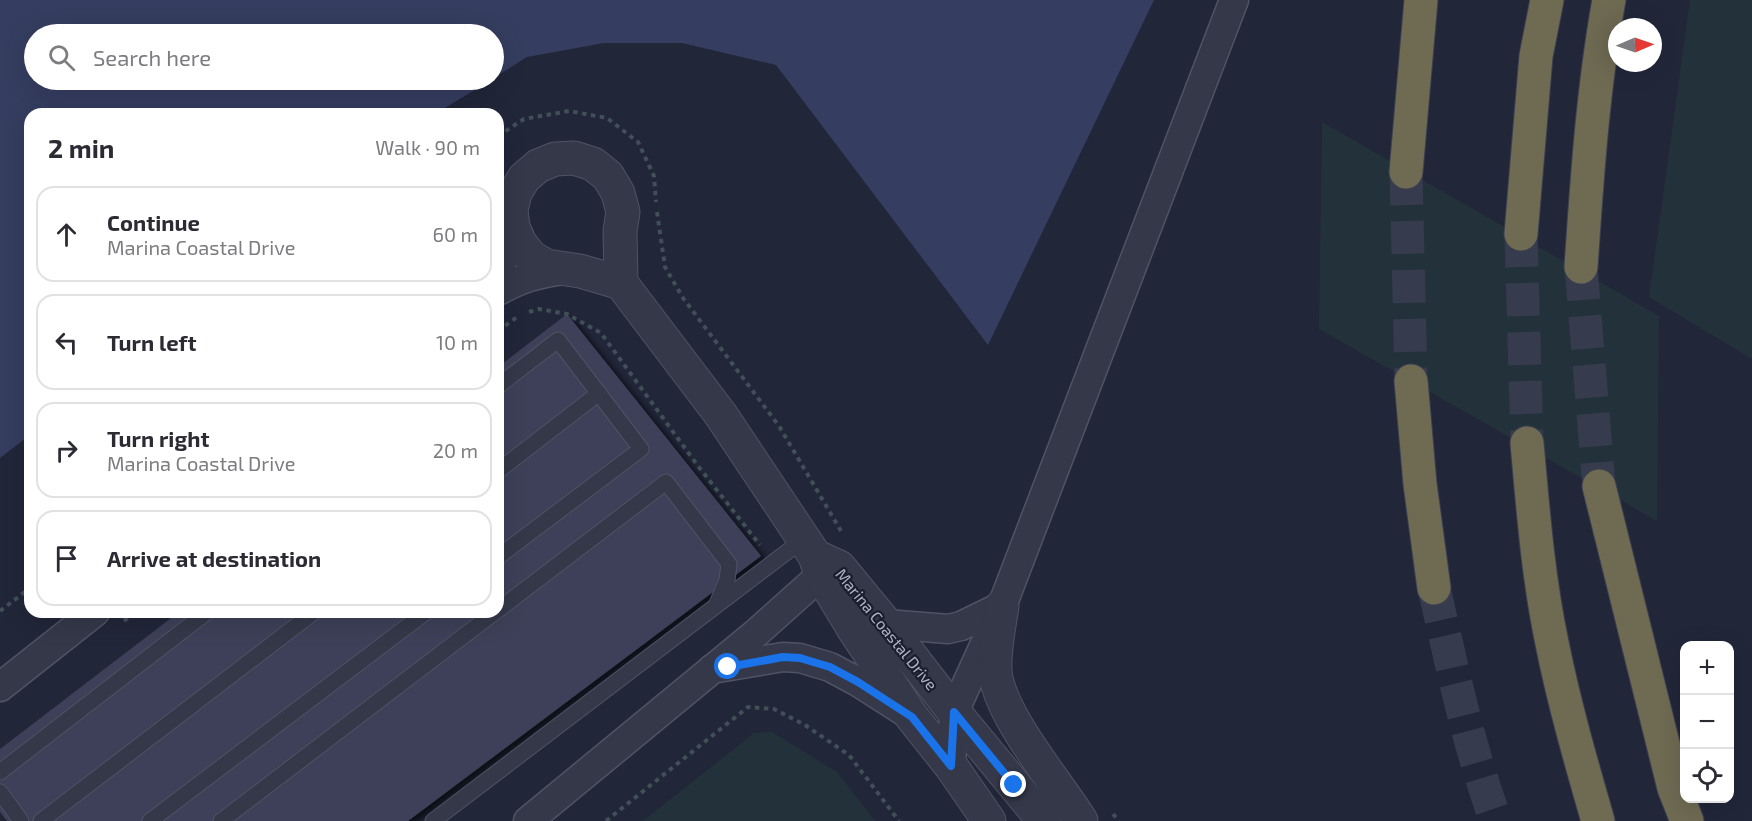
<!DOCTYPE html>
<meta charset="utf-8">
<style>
body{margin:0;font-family:"Exo 2",sans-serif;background:#f2f2f3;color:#2b2b33}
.controls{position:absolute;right:18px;bottom:18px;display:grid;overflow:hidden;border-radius:12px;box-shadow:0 6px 24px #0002}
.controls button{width:54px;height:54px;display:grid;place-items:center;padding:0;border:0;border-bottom:2px solid #e1e1e2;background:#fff;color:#2b2b33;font:30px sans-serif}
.compass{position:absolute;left:1608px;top:18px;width:54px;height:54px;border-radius:50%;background:#fff;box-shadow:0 6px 24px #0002;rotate:88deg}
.stop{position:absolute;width:18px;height:18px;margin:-14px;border:4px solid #1a73e8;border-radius:50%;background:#fff}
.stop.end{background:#1a73e8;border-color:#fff;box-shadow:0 2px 6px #0008}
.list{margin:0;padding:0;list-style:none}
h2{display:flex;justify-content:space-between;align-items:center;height:78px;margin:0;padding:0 24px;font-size:26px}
h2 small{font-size:20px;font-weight:400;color:#7c7c81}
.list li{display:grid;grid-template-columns:39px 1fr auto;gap:18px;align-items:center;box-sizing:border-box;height:96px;margin:0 12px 12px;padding:0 12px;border:2px solid #e1e1e2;border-radius:18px}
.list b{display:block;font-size:22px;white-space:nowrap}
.list p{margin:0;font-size:20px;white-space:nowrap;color:#7c7c81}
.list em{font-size:20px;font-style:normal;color:#7c7c81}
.icon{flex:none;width:33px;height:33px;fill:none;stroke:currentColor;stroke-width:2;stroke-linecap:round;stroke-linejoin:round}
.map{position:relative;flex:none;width:1752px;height:821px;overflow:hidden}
.search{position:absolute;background:#fff;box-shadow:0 6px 24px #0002;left:24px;top:24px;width:480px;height:66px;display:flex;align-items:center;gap:15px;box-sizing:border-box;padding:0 21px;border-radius:33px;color:#7c7c81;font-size:22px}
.panel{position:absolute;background:#fff;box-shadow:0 6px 24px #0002;left:24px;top:108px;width:480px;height:510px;border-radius:18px}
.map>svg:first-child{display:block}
</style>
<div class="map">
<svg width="1752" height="821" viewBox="0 0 1752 821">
<defs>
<filter id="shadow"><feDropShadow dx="6" dy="4" stdDeviation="3" flood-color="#0009"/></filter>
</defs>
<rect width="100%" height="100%" fill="#212639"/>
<!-- green -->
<g fill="#23323a">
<polygon points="1690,0 1752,0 1752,359 1649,297"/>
<polygon points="1322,122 1659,316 1657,521 1319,329"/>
<polygon points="772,732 837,772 875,821 643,821 754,733"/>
</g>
<!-- water -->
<polygon fill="#353d60" points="0,0 1154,0 988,345 776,65 682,43 604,43 527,57 494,78 494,34 34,34 34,80 491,80 435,114 30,114 30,435 0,458"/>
<!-- building -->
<polygon fill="#3d4159" filter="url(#shadow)" points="567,314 761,556 408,821 7,821 0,812 0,749 179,612 498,612 498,367"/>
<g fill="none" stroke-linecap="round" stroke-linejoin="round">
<!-- motorway-tunnel -->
<g stroke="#363b4e" stroke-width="33" stroke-dasharray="33 16" stroke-linecap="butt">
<polyline points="1406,172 1411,381"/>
<polyline points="1521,234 1527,443"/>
<polyline points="1581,267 1599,486"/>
<path d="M 1434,588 C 1452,666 1468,745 1496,821"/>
</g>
<!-- service casing -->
<g stroke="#4f5364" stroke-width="17">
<g id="service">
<polyline points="498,386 558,340 641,449 498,557"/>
<polyline points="498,471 599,393"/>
<polyline points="498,610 666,482 729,564 727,580 717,604"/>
<polyline points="0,772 207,612"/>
<polyline points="0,792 21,821"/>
<polyline points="41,821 314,612"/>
<polyline points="150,821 426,612"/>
<polyline points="221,821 495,612"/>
<polyline points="433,821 804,539"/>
</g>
</g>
<!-- minor casing -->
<g stroke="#4f5364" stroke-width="31">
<g id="minor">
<polyline points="498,275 513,227"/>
<path d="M 498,291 C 520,279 538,273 563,270"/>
<polyline points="886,624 948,629 961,626 1002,606"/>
<polyline points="712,669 783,657 800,658 830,667 858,682 911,716"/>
<polyline points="0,687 95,612"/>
<polyline points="951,766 954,712 1002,606 1234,0"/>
<polyline points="528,821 755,634 821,575"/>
</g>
</g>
<!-- tertiary casing -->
<g stroke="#4f5364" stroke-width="35">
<g id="tertiary">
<polyline points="621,283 620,231 623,212 618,193 608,176 593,164 574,158 555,159 538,166 524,178 515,193 511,210 513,227 520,243 531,257 546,266 580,271 621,283 721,415 815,556 821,575 853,628 912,717 951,766 989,821"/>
<polyline points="819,558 839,567 886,624 954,712 1044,821"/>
<path d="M 1002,606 C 999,627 994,649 995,670 C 998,714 1057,782 1081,821"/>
</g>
</g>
<!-- motorway casing -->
<g stroke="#3c4051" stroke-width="35">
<g id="motorway">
<polyline points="1406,172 1421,0"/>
<polyline points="1521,234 1536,56 1547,0"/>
<path d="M 1581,267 C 1587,178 1593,88 1609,0"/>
<polyline points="1411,381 1420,484 1434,588"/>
<path d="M 1527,443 C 1533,509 1538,577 1552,643 C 1564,703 1581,762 1598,821"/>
<polyline points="1599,486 1674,788 1687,821"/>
</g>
</g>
<!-- path -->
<g stroke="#414f57" stroke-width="4" stroke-dasharray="4.5 4.5" stroke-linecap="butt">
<polyline points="498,136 524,119 569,111 607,118 638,142 654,176 656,202"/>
<polyline points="657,212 665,267 683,298 779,426 841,531"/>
<polyline points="529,312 539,309 567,314 601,333 698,466 760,545"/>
<polyline points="498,331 517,317"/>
<polyline points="0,611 30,588"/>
<polyline points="124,621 135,612"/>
<polyline points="1113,814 1119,821"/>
<polyline points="606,821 748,707 774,709 805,725 849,755 899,821"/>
</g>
<!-- service -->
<use href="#service" stroke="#353849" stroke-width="15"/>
<!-- minor -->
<use href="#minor" stroke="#353849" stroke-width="28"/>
<!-- tertiary -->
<use href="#tertiary" stroke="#353849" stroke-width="33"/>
<!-- motorway -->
<use href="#motorway" stroke="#6f6a52" stroke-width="33"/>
</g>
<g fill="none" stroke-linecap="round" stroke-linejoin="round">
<!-- route -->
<polyline stroke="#1a73e8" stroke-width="8" points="728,667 783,657 800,658 830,667 858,682 912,717 951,766 954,712 1014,785"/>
</g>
<g text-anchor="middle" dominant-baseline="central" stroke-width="4.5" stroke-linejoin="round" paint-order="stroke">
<!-- street labels -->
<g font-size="16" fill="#afb3c5" stroke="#1a1e2e">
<text transform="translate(887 629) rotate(51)">Marina Coastal Drive</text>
</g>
</g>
</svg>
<div class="controls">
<button>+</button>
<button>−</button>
<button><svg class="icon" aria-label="locate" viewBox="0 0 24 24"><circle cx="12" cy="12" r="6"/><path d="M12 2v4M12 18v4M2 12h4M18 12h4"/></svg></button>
</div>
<svg class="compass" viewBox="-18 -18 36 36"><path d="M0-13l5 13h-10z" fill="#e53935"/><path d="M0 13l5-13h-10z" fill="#7c7c81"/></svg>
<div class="stop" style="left:728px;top:667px"></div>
<div class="stop end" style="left:1014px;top:785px"></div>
<div class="search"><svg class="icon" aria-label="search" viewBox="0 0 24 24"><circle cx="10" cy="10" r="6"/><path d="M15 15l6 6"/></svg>Search here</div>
<section class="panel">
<h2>2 min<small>Walk · 90 m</small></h2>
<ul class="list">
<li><svg class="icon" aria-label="ahead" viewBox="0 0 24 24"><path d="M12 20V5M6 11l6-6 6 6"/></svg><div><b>Continue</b><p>Marina Coastal Drive</p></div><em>60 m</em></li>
<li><svg class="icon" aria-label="left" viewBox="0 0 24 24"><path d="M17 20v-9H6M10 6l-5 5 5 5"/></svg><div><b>Turn left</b></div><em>10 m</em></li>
<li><svg class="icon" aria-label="right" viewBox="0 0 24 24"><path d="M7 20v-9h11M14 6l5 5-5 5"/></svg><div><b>Turn right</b><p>Marina Coastal Drive</p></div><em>20 m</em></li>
<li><svg class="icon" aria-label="arrive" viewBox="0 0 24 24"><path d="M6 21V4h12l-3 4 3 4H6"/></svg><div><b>Arrive at destination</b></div></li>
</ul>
</section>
</div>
